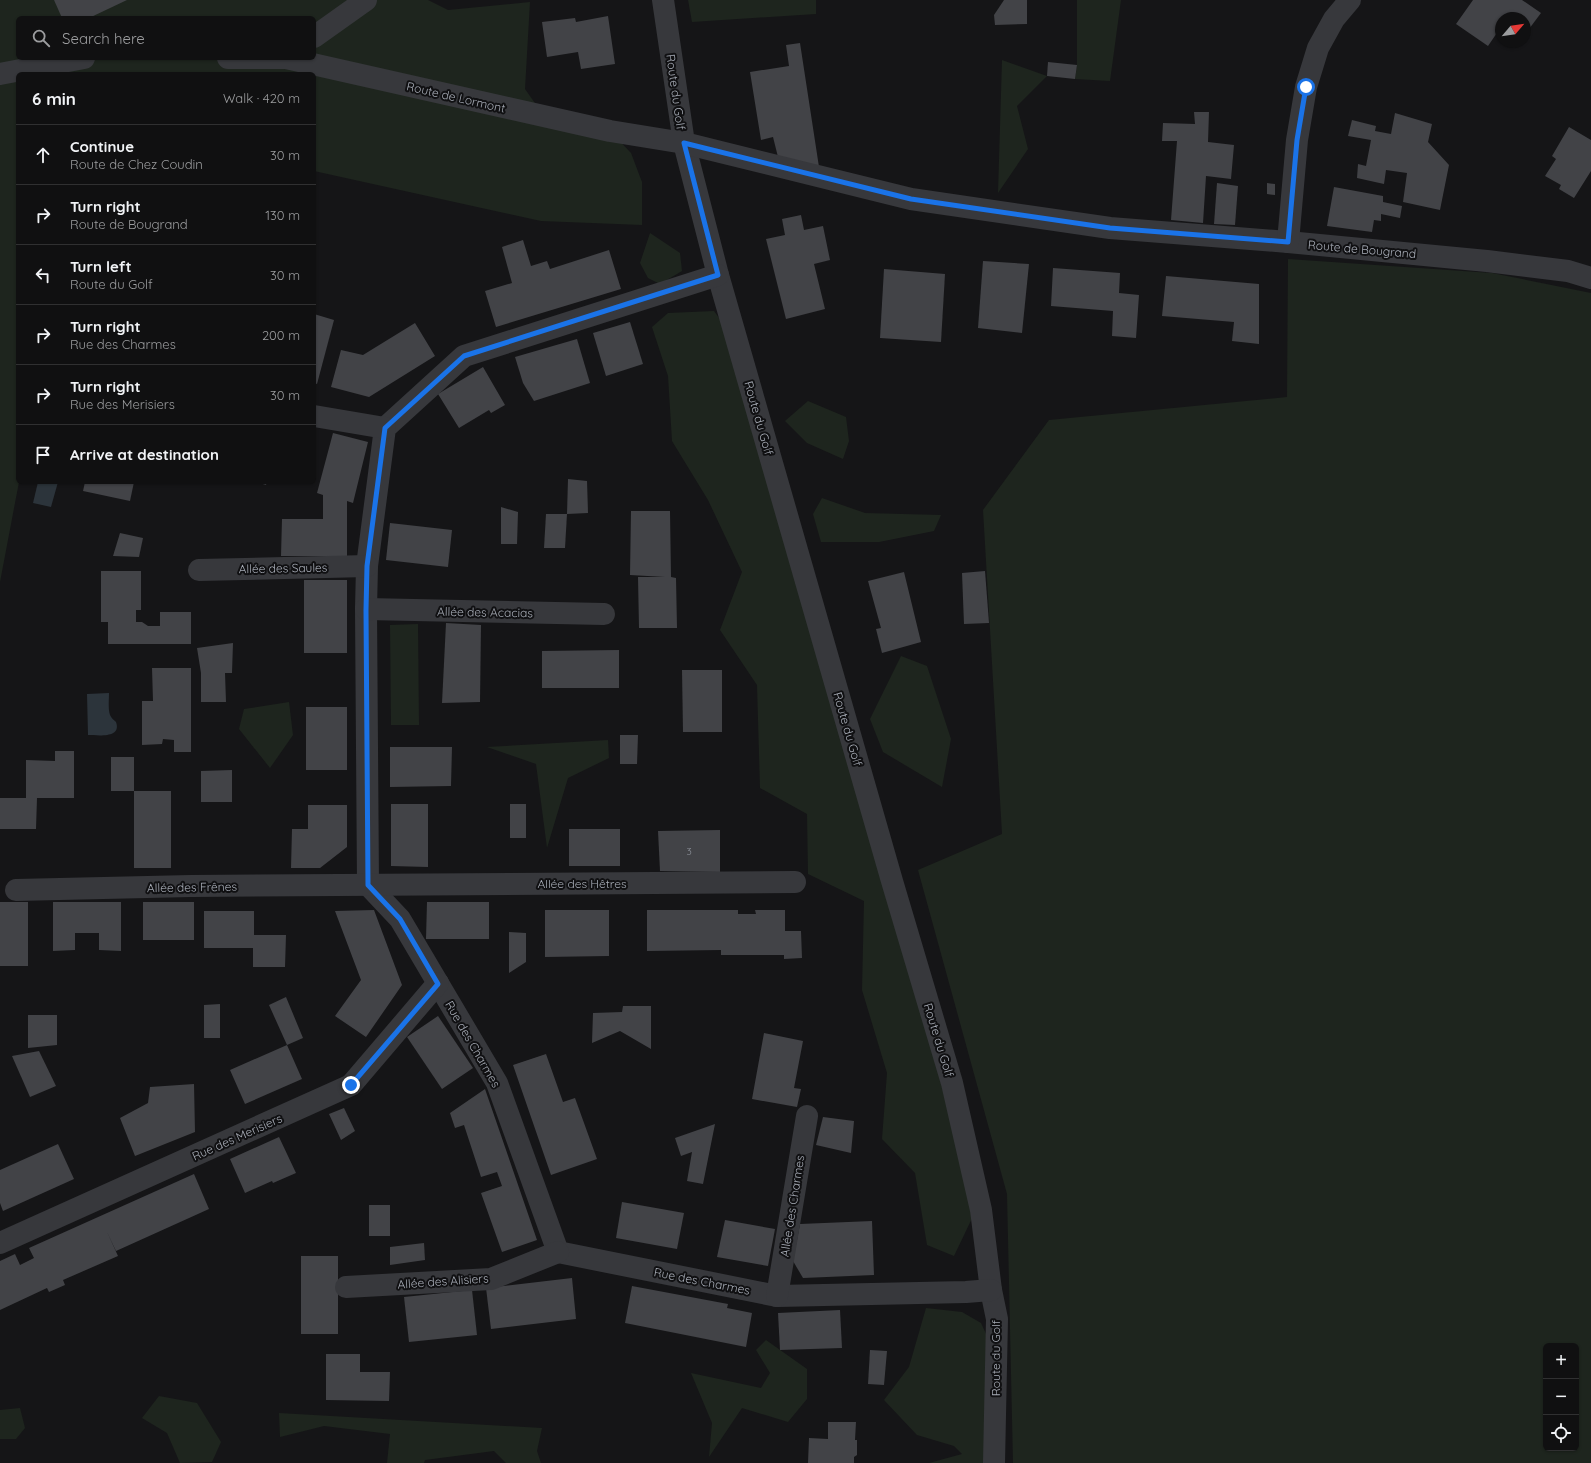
<!DOCTYPE html>
<meta charset="utf-8">
<style>
body{margin:0;font-family:Quicksand,sans-serif;background:#1e1e1f;color:#f1f3f6}
.controls{position:absolute;right:12px;bottom:12px;display:grid;overflow:hidden;border-radius:6px;box-shadow:0 1px 3px #0004}
.controls button{width:36px;height:36px;display:grid;place-items:center;padding:0;border:0;border-bottom:1px solid #303031;background:#101011;color:#f1f3f6;font:20px sans-serif}
.compass{position:absolute;left:1495px;top:12px;width:36px;height:36px;border-radius:50%;background:#101011;box-shadow:0 1px 3px #0004;rotate:61deg}
.stop{position:absolute;width:12px;height:12px;margin:-9px;border:3px solid #1a73e8;border-radius:50%;background:#fff}
.stop.end{background:#1a73e8;border-color:#fff;box-shadow:0 1px 4px #0008}
.list{margin:0;padding:0;list-style:none}
h2{display:flex;justify-content:space-between;align-items:center;height:52px;margin:0;padding:0 16px;font-size:17px}
h2 small{font-size:13px;font-weight:400;color:#9c9d9f}
.list li{display:grid;grid-template-columns:26px 1fr auto;gap:12px;align-items:center;box-sizing:border-box;height:60px;padding:0 16px;border-top:1px solid #303031}
.list b{display:block;font-size:15px;white-space:nowrap}
.list p{margin:0;font-size:13px;white-space:nowrap;color:#9c9d9f}
.list em{font-size:13px;font-style:normal;color:#9c9d9f}
.icon{flex:none;width:22px;height:22px;fill:none;stroke:currentColor;stroke-width:2;stroke-linecap:round;stroke-linejoin:round}
.map{position:relative;flex:none;width:1591px;height:1463px;overflow:hidden}
.search{position:absolute;background:#101011;box-shadow:0 1px 3px #0004;left:16px;top:16px;width:300px;height:44px;display:flex;align-items:center;gap:10px;box-sizing:border-box;padding:0 14px;border-radius:6px;color:#9c9d9f;font-size:15px}
.panel{position:absolute;background:#101011;box-shadow:0 1px 3px #0004;left:16px;top:72px;width:300px;height:412px;border-radius:6px}
.map>svg:first-child{display:block}
</style>
<div class="map">
<svg width="1591" height="1463" viewBox="0 0 1591 1463">
<rect width="100%" height="100%" fill="#151517"/>
<!-- green -->
<g fill="#1e251e" fill-rule="evenodd">
<path d="M 0,0 L 54,0 L 75,14 L 108,0 L 428,0 L 448,10 L 530,2 L 525,89 L 537,106 L 610,131 L 631,153 L 642,182 L 642,225 L 541,221 L 314,171 L 314,74 L 18,74 L 19,482 L 0,582 ZM 18,18 L 314,18 L 314,58 L 18,58 Z"/>
<polygon points="688,0 816,0 816,14 692,22"/>
<polygon points="1077,0 1121,0 1110,81 1075,79 1077,65"/>
<polygon points="1002,60 1047,76 1017,106 1028,149 998,193"/>
<polygon points="650,233 680,253 682,271 660,284 648,278 640,263"/>
<path d="M 1288,259 L 1492,273 L 1591,293 L 1591,1463 L 1013,1463 L 1007,1194 L 918,870 L 1002,834 L 983,510 L 1049,420 L 1287,397 ZM 1546,1346 L 1576,1346 L 1576,1448 L 1546,1448 Z"/>
<polygon points="714,311 738,344 976,1210 954,1256 927,1245 915,1173 882,1139 887,1073 862,990 864,901 808,874 807,814 760,788 757,685 720,630 742,572 708,500 672,441 668,376 652,327 668,313"/>
<polygon points="808,401 846,417 849,441 843,459 807,443 785,421"/>
<polygon points="822,498 865,513 941,515 934,531 879,542 821,542 813,514"/>
<polygon points="418,624 419,725 391,725 390,625"/>
<polygon points="901,656 927,666 951,739 942,787 883,752 870,719"/>
<polygon points="289,702 293,735 270,768 239,729 244,709"/>
<polygon points="608,740 609,758 568,778 547,848 536,764 487,747"/>
<polygon points="926,1308 962,1312 981,1323 987,1336 989,1463 929,1463 962,1454 954,1446 917,1435 884,1400 909,1367"/>
<polygon points="766,1340 807,1369 807,1399 788,1422 742,1408 709,1457 712,1423 691,1373 761,1388 770,1373 756,1350"/>
<polygon points="159,1396 197,1403 221,1442 212,1462 180,1463 167,1433 142,1418"/>
<polygon points="20,1408 25,1428 16,1439 0,1439 0,1410"/>
<polygon points="279,1413 542,1428 537,1451 541,1463 506,1463 494,1451 425,1460 424,1463 387,1463 390,1434 324,1426 280,1437"/>
</g>
<!-- water -->
<g fill="#2c343b">
<polygon points="38,482 58,482 51,507 33,503"/>
<path d="M 109,693 C 109,699 108,709 110,715 C 111,718 114,720 116,722 C 122,739 97,735 88,735 L 87,694 Z"/>
</g>
<!-- building -->
<g fill="#424347">
<polygon points="54,0 127,0 89,18 62,18"/>
<polygon points="1004,0 1027,0 1027,24 995,25 994,15"/>
<polygon points="1473,0 1522,0 1541,13 1529,29 1525,26 1525,18 1514,18 1509,15 1507,18 1501,18 1501,27 1488,46 1456,24"/>
<polygon points="608,16 615,64 581,69 578,52 547,57 542,22 575,18 576,22"/>
<polygon points="800,43 819,167 778,157 773,137 761,140 750,72 789,66 786,45"/>
<polygon points="1048,62 1077,65 1075,79 1047,76"/>
<polygon points="1194,112 1209,112 1208,142 1234,145 1231,179 1206,176 1203,223 1171,220 1177,141 1162,141 1163,123 1195,124"/>
<polygon points="1395,113 1432,124 1428,142 1449,165 1440,210 1403,202 1407,173 1386,170 1384,184 1357,178 1358,164 1366,166 1371,140 1348,136 1352,120 1376,126 1375,131 1391,134"/>
<polygon points="1569,127 1591,140 1591,171 1574,198 1559,189 1561,185 1545,176 1556,159 1552,156"/>
<polygon points="1217,183 1238,186 1235,225 1214,224"/>
<polygon points="1267,183 1275,184 1275,195 1267,194"/>
<polygon points="1334,187 1383,196 1383,202 1402,206 1400,218 1381,214 1381,221 1374,220 1372,232 1327,226"/>
<polygon points="801,215 804,230 823,226 830,260 814,264 825,309 786,319 766,239 785,235 782,219"/>
<polygon points="523,240 531,266 547,261 550,269 609,250 621,289 496,327 485,291 512,283 502,247"/>
<polygon points="983,261 1029,264 1022,333 978,328"/>
<polygon points="1053,268 1120,273 1119,293 1139,295 1136,338 1112,336 1113,311 1051,306"/>
<polygon points="884,269 945,274 941,342 880,338"/>
<polygon points="1166,276 1259,284 1259,344 1232,341 1234,322 1162,316"/>
<polygon points="314,314 334,320 317,384 314,383"/>
<polygon points="630,322 643,364 606,376 593,333"/>
<polygon points="415,323 435,356 369,397 331,387 341,350 363,355"/>
<polygon points="577,339 590,383 534,401 523,383 515,357"/>
<polygon points="483,367 505,405 491,413 489,410 459,428 438,394"/>
<polygon points="333,433 368,442 353,503 347,501 347,556 281,556 282,519 323,519 323,495 317,493"/>
<polygon points="568,479 587,481 588,513 567,514"/>
<polygon points="85,482 134,482 130,501 83,491"/>
<polygon points="256,482 267,482 266,485"/>
<polygon points="501,507 518,512 517,544 501,544"/>
<polygon points="631,511 670,511 671,577 676,578 677,628 639,628 638,577 665,577 630,575"/>
<polygon points="546,514 567,514 565,548 544,548"/>
<polygon points="390,523 452,530 448,567 386,560"/>
<polygon points="120,533 143,538 139,557 113,556"/>
<polygon points="101,571 141,571 141,610 136,610 136,622 142,622 148,626 160,626 160,612 191,612 191,644 108,644 108,622 101,622"/>
<polygon points="985,571 989,623 964,624 962,573"/>
<polygon points="904,572 921,642 882,653 876,629 881,628 868,581"/>
<rect x="304" y="580" width="43" height="73"/>
<polygon points="446,623 481,625 480,702 442,703"/>
<polygon points="233,643 232,673 225,673 226,702 201,702 201,673 197,648"/>
<polygon points="619,650 619,688 542,688 542,651"/>
<polygon points="152,668 191,668 191,752 174,752 174,740 163,739 162,744 142,745 142,701 153,701"/>
<polygon points="682,670 722,670 722,732 683,732"/>
<rect x="306" y="707" width="41" height="63"/>
<polygon points="620,735 638,735 637,764 620,764"/>
<polygon points="390,747 452,747 451,786 390,787"/>
<polygon points="55,751 74,751 74,798 37,798 36,829 0,829 0,798 26,798 26,760 55,761"/>
<polygon points="111,757 134,757 134,791 171,791 171,868 134,868 134,791 111,791"/>
<polygon points="232,770 232,802 201,802 201,771"/>
<polygon points="391,804 428,804 428,867 391,866"/>
<rect x="510" y="804" width="16" height="34"/>
<polygon points="308,805 347,805 347,847 320,868 291,868 292,829 308,829"/>
<rect x="569" y="829" width="51" height="37"/>
<polygon points="720,830 720,872 660,871 658,831"/>
<rect x="0" y="902" width="28" height="64"/>
<polygon points="53,902 121,902 121,951 99,950 99,933 75,933 75,950 53,951"/>
<rect x="143" y="902" width="51" height="38"/>
<polygon points="427,902 489,902 489,939 426,939"/>
<polygon points="374,910 402,985 366,1037 335,1016 361,980 335,911"/>
<polygon points="545,910 609,910 609,956 545,957"/>
<polygon points="647,910 738,910 738,914 756,914 755,910 785,910 785,931 801,931 802,958 784,959 784,955 721,955 721,950 647,951"/>
<polygon points="204,911 254,911 254,935 286,935 285,967 253,967 253,948 204,948"/>
<polygon points="509,932 526,933 526,962 509,973"/>
<polygon points="286,997 303,1038 287,1045 302,1079 245,1104 230,1070 287,1045 269,1005"/>
<polygon points="220,1004 220,1038 204,1038 204,1005"/>
<polygon points="623,1006 651,1006 651,1049 620,1031 592,1043 593,1013 622,1012"/>
<polygon points="28,1015 57,1015 57,1045 28,1048"/>
<polygon points="438,1016 473,1068 442,1089 407,1037"/>
<polygon points="764,1033 803,1041 794,1088 801,1089 797,1107 752,1099"/>
<polygon points="39,1051 56,1086 30,1097 12,1056"/>
<polygon points="546,1054 563,1102 575,1098 597,1159 551,1175 513,1065"/>
<polygon points="194,1084 195,1132 135,1156 120,1118 148,1103 150,1087"/>
<polygon points="485,1089 537,1240 502,1252 481,1193 502,1186 497,1172 481,1177 464,1125 455,1128 450,1113"/>
<polygon points="344,1108 355,1131 341,1140 329,1114"/>
<polygon points="823,1117 854,1121 851,1153 816,1145"/>
<polygon points="715,1124 703,1184 687,1181 692,1152 681,1156 675,1138"/>
<polygon points="279,1137 296,1173 273,1183 272,1181 245,1193 230,1159"/>
<polygon points="58,1144 74,1179 3,1211 0,1203 0,1170"/>
<polygon points="194,1174 209,1209 116,1251 107,1232 118,1256 63,1280 65,1285 49,1292 47,1288 0,1310 0,1261 15,1254 20,1265 34,1258 29,1248"/>
<polygon points="622,1202 684,1213 677,1249 616,1238"/>
<rect x="369" y="1205" width="21" height="31"/>
<polygon points="725,1220 775,1229 768,1266 717,1257"/>
<polygon points="872,1221 874,1275 803,1278 793,1261 800,1224"/>
<polygon points="424,1243 425,1260 390,1265 390,1247"/>
<rect x="301" y="1256" width="37" height="78"/>
<polygon points="572,1278 576,1319 491,1329 486,1288"/>
<polygon points="632,1286 728,1304 727,1308 752,1313 746,1347 625,1323"/>
<polygon points="472,1290 477,1335 409,1342 404,1297"/>
<polygon points="840,1310 842,1348 780,1350 778,1313"/>
<polygon points="870,1350 887,1351 884,1385 868,1384"/>
<polygon points="326,1354 360,1354 360,1372 390,1372 389,1401 326,1400"/>
<polygon points="828,1422 856,1422 855,1440 857,1440 857,1455 854,1457 854,1463 808,1463 809,1438 828,1439"/>
</g>
<g fill="none" stroke-linecap="round" stroke-linejoin="round">
<!-- minor -->
<g stroke="#37383c" stroke-width="22">
<polyline points="663,0 684,143 718,275 892,881 952,1083 981,1210 991,1290 997,1319 994,1463"/>
<polyline points="314,37 366,0"/>
<polyline points="228,58 286,58 610,131 684,143 911,199 1110,228 1288,242 1487,261 1568,271 1591,278"/>
<polyline points="0,74 84,58"/>
<polyline points="1288,242 1297,140 1306,87 1318,48 1334,19 1350,0"/>
<polyline points="718,275 464,356 385,428 367,566 366,609 368,885 400,919 497,1083 558,1252 777,1296 966,1292 991,1290"/>
<polyline points="314,416 385,428"/>
<polyline points="199,570 367,566"/>
<polyline points="366,609 604,614"/>
<polyline points="16,890 191,886 795,882"/>
<polyline points="0,1243 351,1085 438,983"/>
<polyline points="346,1287 491,1279 558,1252"/>
<polyline points="777,1296 807,1116"/>
</g>
</g>
<g fill="none" stroke-linecap="round" stroke-linejoin="round">
<!-- route -->
<polyline stroke="#1a73e8" stroke-width="5" points="351,1085 438,984 400,919 368,885 366,610 367,566 385,428 464,356 718,275 684,143 911,199 1110,228 1288,242 1297,140 1306,87"/>
</g>
<g text-anchor="middle" dominant-baseline="central" stroke-width="4" stroke-linejoin="round" paint-order="stroke">
<!-- number labels -->
<g font-size="10" fill="#8e929b">
<text x="689" y="851">3</text>
</g>
<!-- street labels -->
<g font-size="12" fill="#a8adb7" stroke="#101012">
<text transform="translate(676 92) rotate(82)">Route du Golf</text>
<text transform="translate(456 97) rotate(13)">Route de Lormont</text>
<text transform="translate(1362 249) rotate(5)">Route de Bougrand</text>
<text transform="translate(759 418) rotate(74)">Route du Golf</text>
<text transform="translate(283 568) rotate(-1)">Allée des Saules</text>
<text transform="translate(485 612) rotate(1)">Allée des Acacias</text>
<text transform="translate(848 729) rotate(74)">Route du Golf</text>
<text x="582" y="883">Allée des Hêtres</text>
<text transform="translate(192 887) rotate(-1)">Allée des Frênes</text>
<text transform="translate(939 1040) rotate(73)">Route du Golf</text>
<text transform="translate(473 1044) rotate(60)">Rue des Charmes</text>
<text transform="translate(237 1137) rotate(-24)">Rue des Merisiers</text>
<text transform="translate(792 1206) rotate(-81)">Allée des Charmes</text>
<text transform="translate(443 1281) rotate(-4)">Allée des Alisiers</text>
<text transform="translate(702 1281) rotate(11)">Rue des Charmes</text>
<text transform="translate(995 1358) rotate(-90)">Route du Golf</text>
</g>
</g>
</svg>
<div class="controls">
<button>+</button>
<button>−</button>
<button><svg class="icon" aria-label="locate" viewBox="0 0 24 24"><circle cx="12" cy="12" r="6"/><path d="M12 2v4M12 18v4M2 12h4M18 12h4"/></svg></button>
</div>
<svg class="compass" viewBox="-18 -18 36 36"><path d="M0-13l5 13h-10z" fill="#e53935"/><path d="M0 13l5-13h-10z" fill="#9c9d9f"/></svg>
<div class="stop" style="left:1306px;top:87px"></div>
<div class="stop end" style="left:351px;top:1085px"></div>
<div class="search"><svg class="icon" aria-label="search" viewBox="0 0 24 24"><circle cx="10" cy="10" r="6"/><path d="M15 15l6 6"/></svg>Search here</div>
<section class="panel">
<h2>6 min<small>Walk · 420 m</small></h2>
<ul class="list">
<li><svg class="icon" aria-label="ahead" viewBox="0 0 24 24"><path d="M12 20V5M6 11l6-6 6 6"/></svg><div><b>Continue</b><p>Route de Chez Coudin</p></div><em>30 m</em></li>
<li><svg class="icon" aria-label="right" viewBox="0 0 24 24"><path d="M7 20v-9h11M14 6l5 5-5 5"/></svg><div><b>Turn right</b><p>Route de Bougrand</p></div><em>130 m</em></li>
<li><svg class="icon" aria-label="left" viewBox="0 0 24 24"><path d="M17 20v-9H6M10 6l-5 5 5 5"/></svg><div><b>Turn left</b><p>Route du Golf</p></div><em>30 m</em></li>
<li><svg class="icon" aria-label="right" viewBox="0 0 24 24"><path d="M7 20v-9h11M14 6l5 5-5 5"/></svg><div><b>Turn right</b><p>Rue des Charmes</p></div><em>200 m</em></li>
<li><svg class="icon" aria-label="right" viewBox="0 0 24 24"><path d="M7 20v-9h11M14 6l5 5-5 5"/></svg><div><b>Turn right</b><p>Rue des Merisiers</p></div><em>30 m</em></li>
<li><svg class="icon" aria-label="arrive" viewBox="0 0 24 24"><path d="M6 21V4h12l-3 4 3 4H6"/></svg><div><b>Arrive at destination</b></div></li>
</ul>
</section>
</div>
